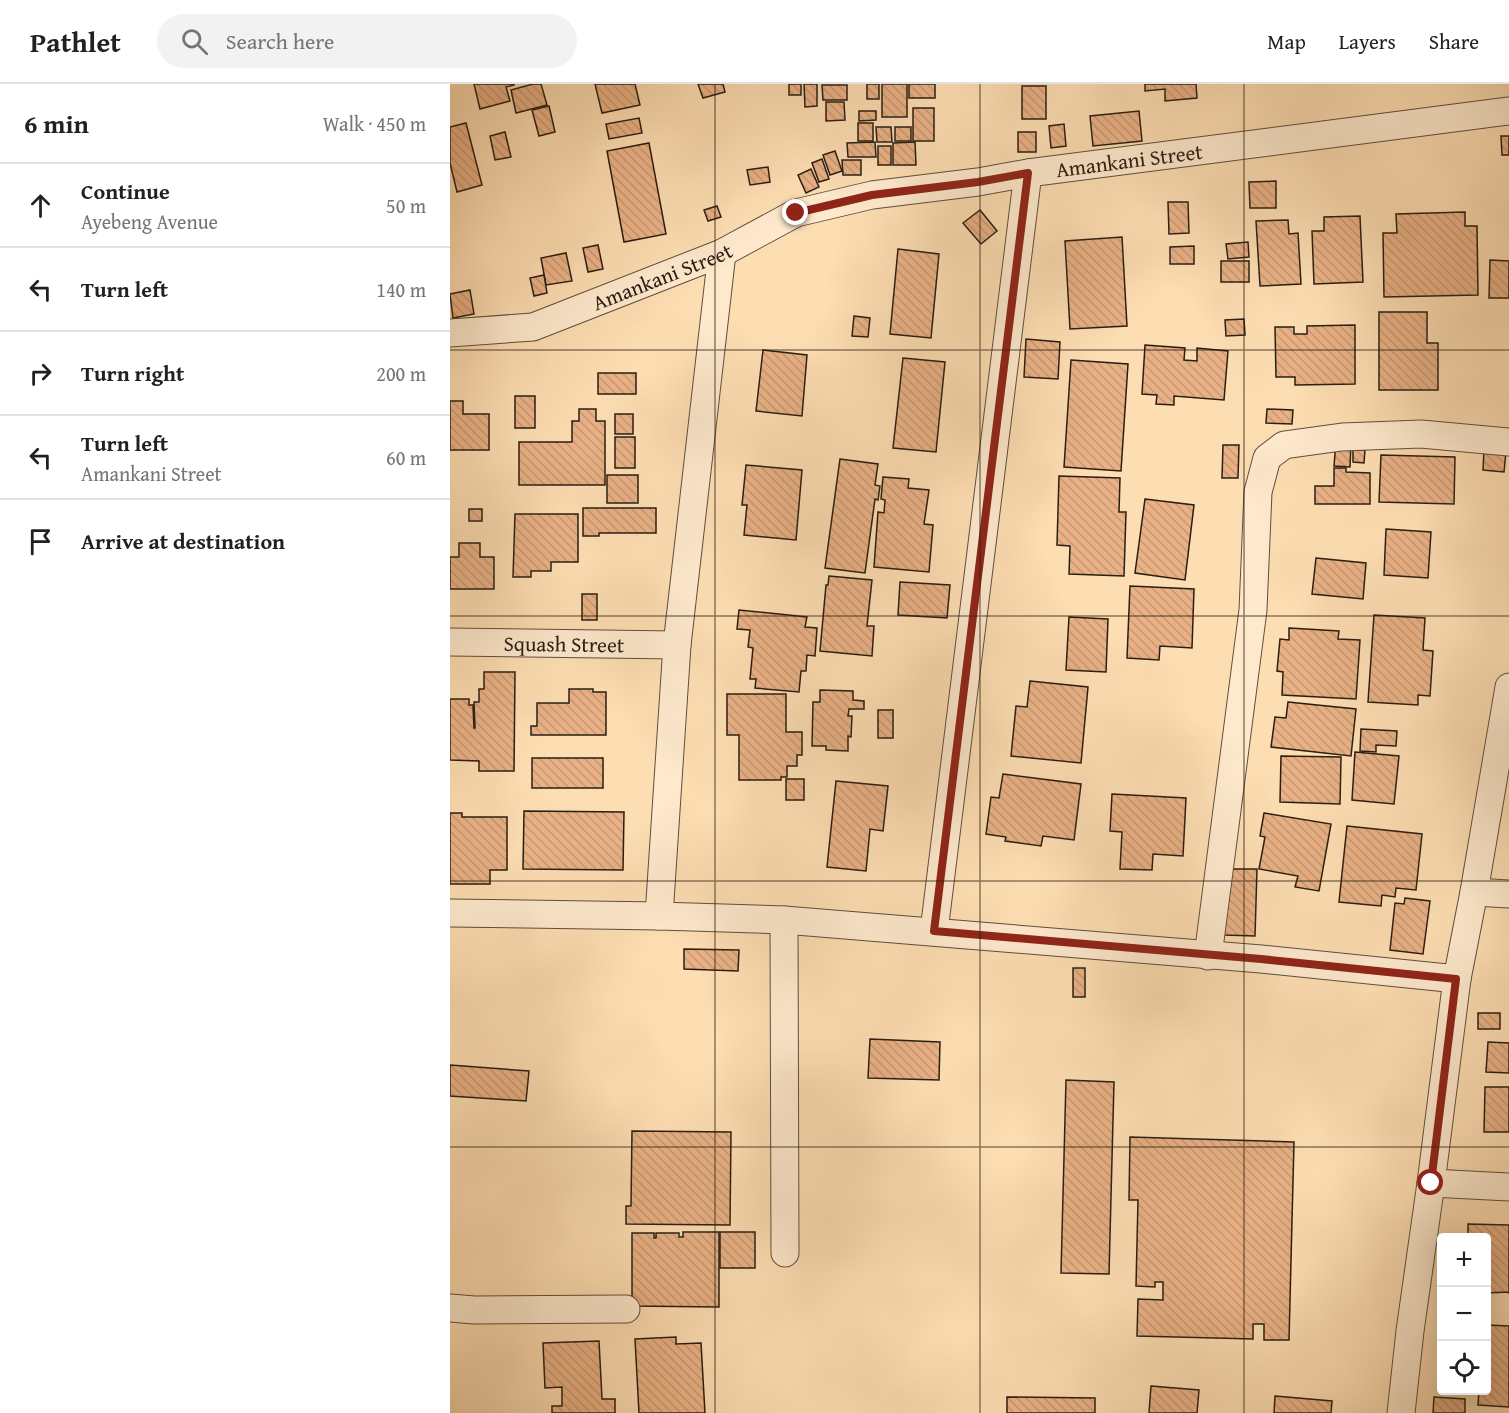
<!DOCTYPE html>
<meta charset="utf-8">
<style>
body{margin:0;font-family:"Gentium Book Plus",serif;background:#f2f2f2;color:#202124}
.controls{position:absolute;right:18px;bottom:18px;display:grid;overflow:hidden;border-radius:6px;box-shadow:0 6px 24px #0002}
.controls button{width:54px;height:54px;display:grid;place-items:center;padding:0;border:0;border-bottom:2px solid #e0e0e0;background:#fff;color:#202124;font:30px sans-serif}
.stop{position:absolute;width:18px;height:18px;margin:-14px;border:4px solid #8f2418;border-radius:50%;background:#fff}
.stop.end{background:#8f2418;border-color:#fff;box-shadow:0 2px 6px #0008}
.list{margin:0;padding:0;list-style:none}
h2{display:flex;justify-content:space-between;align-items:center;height:78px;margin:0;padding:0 24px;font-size:26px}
h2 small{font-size:20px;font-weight:400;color:#757577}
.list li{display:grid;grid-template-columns:39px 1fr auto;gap:18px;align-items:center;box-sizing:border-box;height:84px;padding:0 24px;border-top:2px solid #e0e0e0}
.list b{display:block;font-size:22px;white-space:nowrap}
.list p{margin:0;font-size:20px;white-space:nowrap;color:#757577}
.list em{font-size:20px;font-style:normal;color:#757577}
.icon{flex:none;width:33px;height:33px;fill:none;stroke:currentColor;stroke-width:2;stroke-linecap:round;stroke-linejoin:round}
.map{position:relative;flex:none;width:1059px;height:1329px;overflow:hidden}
header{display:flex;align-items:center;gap:36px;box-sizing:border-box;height:84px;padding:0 30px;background:#fff;border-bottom:2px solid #e0e0e0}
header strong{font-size:28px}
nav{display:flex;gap:33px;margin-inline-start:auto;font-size:21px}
.search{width:420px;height:54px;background:#f2f2f2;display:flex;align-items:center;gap:15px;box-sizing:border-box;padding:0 21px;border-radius:33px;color:#757577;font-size:22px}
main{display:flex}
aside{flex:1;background:#fff}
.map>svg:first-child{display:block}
</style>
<header>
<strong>Pathlet</strong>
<div class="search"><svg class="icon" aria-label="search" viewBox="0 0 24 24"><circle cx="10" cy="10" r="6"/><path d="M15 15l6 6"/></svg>Search here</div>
<nav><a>Map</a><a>Layers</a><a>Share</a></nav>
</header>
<main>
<aside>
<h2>6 min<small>Walk · 450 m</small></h2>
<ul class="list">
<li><svg class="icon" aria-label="ahead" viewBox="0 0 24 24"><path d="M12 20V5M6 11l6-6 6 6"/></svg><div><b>Continue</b><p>Ayebeng Avenue</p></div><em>50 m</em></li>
<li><svg class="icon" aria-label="left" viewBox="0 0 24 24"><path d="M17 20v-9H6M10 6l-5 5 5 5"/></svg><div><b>Turn left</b></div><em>140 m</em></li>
<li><svg class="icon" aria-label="right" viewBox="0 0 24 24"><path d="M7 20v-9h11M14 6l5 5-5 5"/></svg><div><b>Turn right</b></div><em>200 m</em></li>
<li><svg class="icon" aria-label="left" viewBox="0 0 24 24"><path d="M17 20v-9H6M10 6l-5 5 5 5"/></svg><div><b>Turn left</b><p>Amankani Street</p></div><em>60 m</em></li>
<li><svg class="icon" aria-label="arrive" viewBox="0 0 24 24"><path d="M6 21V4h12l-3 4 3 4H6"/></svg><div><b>Arrive at destination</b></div></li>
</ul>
</aside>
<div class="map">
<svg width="1059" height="1329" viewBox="0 0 1059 1329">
<defs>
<pattern id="building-back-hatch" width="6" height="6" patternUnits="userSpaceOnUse" patternTransform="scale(1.5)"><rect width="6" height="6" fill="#e9b185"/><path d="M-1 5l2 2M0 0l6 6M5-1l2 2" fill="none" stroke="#c89872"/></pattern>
</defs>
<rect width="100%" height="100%" fill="#fdddb2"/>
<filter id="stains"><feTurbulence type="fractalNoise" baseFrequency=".00333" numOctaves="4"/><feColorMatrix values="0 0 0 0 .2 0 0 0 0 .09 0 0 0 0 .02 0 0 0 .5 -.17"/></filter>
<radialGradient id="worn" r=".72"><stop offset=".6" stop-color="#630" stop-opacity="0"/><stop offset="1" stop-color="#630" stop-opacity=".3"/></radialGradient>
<!-- building -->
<g fill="url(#building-back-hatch)" stroke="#291e13" stroke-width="1.5">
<polygon points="24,0 64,0 64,1 56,3 60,17 30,25"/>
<polygon points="83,0 91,0 97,21 66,29 61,6"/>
<polygon points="145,0 185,0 190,21 152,29"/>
<polygon points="248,0 273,0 275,8 253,14"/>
<rect x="339" y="0" width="12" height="11"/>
<polygon points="354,0 367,0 367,22 355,23"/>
<rect x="417" y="0" width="12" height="15"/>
<rect x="432" y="0" width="25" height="33"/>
<rect x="459" y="0" width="26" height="14"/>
<polygon points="695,0 746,0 747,14 715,17 715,5 695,7"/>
<polygon points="372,1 397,1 397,16 373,16"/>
<rect x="572" y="2" width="24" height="33"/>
<polygon points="376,18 394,18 395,36 376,37"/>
<polygon points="99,22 105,48 89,52 82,26"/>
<rect x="463" y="24" width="21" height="33"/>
<polygon points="409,27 426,27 426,36 409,37"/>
<polygon points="689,27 692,57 643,62 640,32"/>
<polygon points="189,34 192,49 159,55 156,40"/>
<polygon points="16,39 32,101 7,108 0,79 0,43"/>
<rect x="408" y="39" width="15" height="18"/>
<polygon points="614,40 616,62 601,64 599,42"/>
<polygon points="426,43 441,43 442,58 427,58"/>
<rect x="445" y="43" width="16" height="14"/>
<polygon points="55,48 61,73 45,76 40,52"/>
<rect x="568" y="48" width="18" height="20"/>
<polygon points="1051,52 1059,52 1059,71 1052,71"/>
<polygon points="425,58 426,73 398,73 397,59"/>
<polygon points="465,58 466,81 443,81 443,59"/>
<polygon points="199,59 216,150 174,158 157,67"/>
<rect x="428" y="62" width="13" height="19"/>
<polygon points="385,67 392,87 380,91 373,71"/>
<polygon points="372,75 379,95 369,98 362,79"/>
<polygon points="392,76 411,76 411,91 393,91"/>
<polygon points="318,83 320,98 300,101 297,86"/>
<polygon points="361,85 369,103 356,109 348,91"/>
<polygon points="826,97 826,124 800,124 799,98"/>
<polygon points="718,118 738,118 739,149 719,150"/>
<polygon points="267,122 271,133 258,137 254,126"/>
<polygon points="530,126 547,147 531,160 513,139"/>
<polygon points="1015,128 1015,142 1027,142 1028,211 934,213 933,149 947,149 946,130"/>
<polygon points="910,132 913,198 864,200 862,147 874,147 874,133"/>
<polygon points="838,136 839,150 848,149 851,200 810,202 806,137"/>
<polygon points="672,153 677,242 620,245 615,157"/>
<polygon points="798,158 799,173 778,175 776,160"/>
<polygon points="148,161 153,185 138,188 133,164"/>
<polygon points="744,162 744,180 720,180 720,163"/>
<polygon points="448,165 489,170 481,254 440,250"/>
<polygon points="116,169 122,197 96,201 91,174"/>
<polygon points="1040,176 1059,177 1059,214 1039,214"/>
<rect x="771" y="177" width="28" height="21"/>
<polygon points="94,191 97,209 84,212 80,194"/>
<polygon points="20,206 24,230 3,234 0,210"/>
<polygon points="929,228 977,228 977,259 988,259 988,306 929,306"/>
<polygon points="404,232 420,234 418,253 402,252"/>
<polygon points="794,235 795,251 776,252 775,236"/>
<polygon points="905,241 905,300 845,301 845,293 826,293 825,243 844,243 844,250 857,250 857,242"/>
<polygon points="576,255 610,258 608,295 574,293"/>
<polygon points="695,261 735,264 734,276 747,277 747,264 778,267 774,316 724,312 724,321 706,320 707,311 692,310"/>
<polygon points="313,266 357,271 352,332 306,327"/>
<polygon points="453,274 495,278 486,368 443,364"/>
<polygon points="621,276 678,280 671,387 614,383"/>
<rect x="148" y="289" width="38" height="21"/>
<rect x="65" y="312" width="20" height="32"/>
<polygon points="0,317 13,317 13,330 39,330 39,366 0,366"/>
<polygon points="129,325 146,325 146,337 155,337 155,401 69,401 69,358 122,358 122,337 129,337"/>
<polygon points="817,325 843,326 842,340 816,339"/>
<rect x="165" y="330" width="18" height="20"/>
<rect x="165" y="353" width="20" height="31"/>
<polygon points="886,358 901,358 900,383 884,382"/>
<polygon points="773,361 789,361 788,394 772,394"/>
<polygon points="903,366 915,366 914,379 903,378"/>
<polygon points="1034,366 1056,367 1054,388 1033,386"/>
<polygon points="931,371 1005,373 1004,420 929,418"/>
<polygon points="390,375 428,380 425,401 430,402 428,416 425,415 415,489 375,484"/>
<polygon points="296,381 352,386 346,456 294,451 297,421 292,421"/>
<polygon points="884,384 896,384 896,388 920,389 920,420 865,420 865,402 884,402"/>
<rect x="157" y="391" width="31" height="28"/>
<polygon points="609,392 670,394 669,428 676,428 674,492 619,490 620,462 607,461"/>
<polygon points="433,393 459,395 458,404 479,406 474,440 483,441 479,488 424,483 428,428 434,429 435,416 431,415"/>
<polygon points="695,415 744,421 735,496 685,489"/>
<polygon points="133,424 206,424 206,449 149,449 149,452 133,452"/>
<rect x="19" y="425" width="13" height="12"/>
<polygon points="65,430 128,430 128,478 101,478 101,487 81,487 81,493 63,493"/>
<polygon points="936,445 981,448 978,494 934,491"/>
<polygon points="9,459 30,459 30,473 44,473 44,505 0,505 0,473 9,473"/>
<polygon points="866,474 916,479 913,515 862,510"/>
<polygon points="379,492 422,496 417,542 424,542 422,572 370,567 376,501 378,501"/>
<polygon points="450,498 500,501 497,534 448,531"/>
<polygon points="680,502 744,505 742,564 710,562 709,576 677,574"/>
<rect x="132" y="510" width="15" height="26"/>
<polygon points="289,526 357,533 355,543 367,544 365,572 357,571 356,587 351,587 349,608 305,604 306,595 300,595 303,564 298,563 300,546 287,545"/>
<polygon points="924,531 975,534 973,566 983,567 980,612 968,611 968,621 918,618"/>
<polygon points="619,533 658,535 656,588 616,586"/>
<polygon points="839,544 889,547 888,555 910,556 906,615 832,611 833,588 827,587 830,555 839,556"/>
<polygon points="34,588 65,588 64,687 29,687 29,677 0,676 0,615 19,615 19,621 23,621 24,644 25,644 24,618 29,618 29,605 34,605"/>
<polygon points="580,597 638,603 631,679 561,672 566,622 577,623"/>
<polygon points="119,605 143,605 143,608 156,608 156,651 81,651 81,642 87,642 87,619 119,619"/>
<polygon points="370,606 403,607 403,616 414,617 414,625 399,625 398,632 402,632 401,653 398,652 398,667 376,666 376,662 362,662 363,618 370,618"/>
<polygon points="277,610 336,610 336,648 352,648 352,671 347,671 347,682 337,682 337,693 331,693 331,696 289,696 289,651 277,651"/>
<polygon points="838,618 906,625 901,672 821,663 825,633 836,634"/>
<rect x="428" y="626" width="15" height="28"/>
<polygon points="911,645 947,647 946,662 926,661 926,668 910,667"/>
<polygon points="905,668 949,672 944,720 902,716"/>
<polygon points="831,672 891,673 890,720 830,718"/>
<rect x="82" y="674" width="71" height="30"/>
<polygon points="553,690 631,700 624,756 593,752 591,762 555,757 556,753 536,750 541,713 549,714"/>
<rect x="336" y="695" width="18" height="21"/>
<polygon points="386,697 438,702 433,747 420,745 416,787 377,783"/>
<polygon points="662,710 736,714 733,772 703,770 702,786 670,785 672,748 660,747"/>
<polygon points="74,727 174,728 173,786 73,785"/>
<polygon points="0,729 12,729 12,733 57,733 57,786 40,786 40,800 0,800"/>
<polygon points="814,729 881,740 869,807 845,803 848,792 809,785 815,753 810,752"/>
<polygon points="897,742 972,750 966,806 946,804 945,813 932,811 931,822 889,818"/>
<polygon points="776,785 807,785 805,852 774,851"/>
<polygon points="955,814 980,817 973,870 940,866 945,819 954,820"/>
<polygon points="234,865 289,866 288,887 234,885"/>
<rect x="623" y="884" width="12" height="29"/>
<rect x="1028" y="929" width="22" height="16"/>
<polygon points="420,955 490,958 489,996 418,994"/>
<polygon points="1038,958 1059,959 1059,989 1036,988"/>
<polygon points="0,981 79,987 76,1017 0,1012"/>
<polygon points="616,996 664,998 659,1190 611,1189"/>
<polygon points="1035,1003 1059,1003 1059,1048 1034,1048"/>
<polygon points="182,1047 281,1048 280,1141 176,1140 176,1122 181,1122"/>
<polygon points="680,1053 844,1058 839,1256 814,1256 814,1240 803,1240 803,1255 687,1252 688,1215 713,1216 713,1198 705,1198 705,1203 686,1202 688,1116 679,1116"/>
<polygon points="1018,1140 1059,1141 1059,1210 1059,1208 1036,1209 1036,1154 1018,1154"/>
<polygon points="233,1148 269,1148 269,1223 182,1222 182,1149 204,1149 204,1154 206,1154 206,1149 229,1149 229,1153 233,1153"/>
<rect x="270" y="1148" width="35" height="36"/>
<polygon points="1036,1241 1059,1242 1059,1323 1028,1321 1029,1306 1036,1306"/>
<polygon points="226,1253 226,1260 251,1259 255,1329 189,1329 185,1255"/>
<polygon points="149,1257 152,1315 165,1315 165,1329 102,1329 102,1322 112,1322 112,1303 95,1304 93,1259"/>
<polygon points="701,1302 749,1306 747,1329 699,1329"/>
<polygon points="825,1312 882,1317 881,1329 824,1329"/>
<polygon points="557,1313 645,1314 645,1329 557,1329"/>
<polygon points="984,1313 1015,1315 1015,1329 983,1329"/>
</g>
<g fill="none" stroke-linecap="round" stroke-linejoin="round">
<!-- minor casing -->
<g stroke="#5e4e3b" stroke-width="29">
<g id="minor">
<path id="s1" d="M 0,249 L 83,243 L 272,169 L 346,129 L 422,111 L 528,98 L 578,89 L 1059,27"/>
<path id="s2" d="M 0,558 L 227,561"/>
<polyline points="1024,808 1059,810"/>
<polyline points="0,829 209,832 334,836 811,875 1007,895"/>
<polyline points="209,832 227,561 272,169"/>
<polyline points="334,836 335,1169"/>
<polyline points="484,847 578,89"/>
<polyline points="758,872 803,526 808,408 817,374 834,361 892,353 971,350 1059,358"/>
<polyline points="981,1099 1059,1103"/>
<polyline points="0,1224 24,1226 176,1225"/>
<polyline points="951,1329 960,1247 981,1099 1007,895 1024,808 1059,603"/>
</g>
</g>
<!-- minor -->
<use href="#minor" stroke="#fee9cd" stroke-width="27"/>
</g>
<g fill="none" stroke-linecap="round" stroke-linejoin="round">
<!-- route -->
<polyline stroke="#8f2418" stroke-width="8" points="346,129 422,111 528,98 578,89 484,847 811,875 1006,895 981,1099"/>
</g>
<!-- grid -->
<path fill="none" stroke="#291e13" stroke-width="1.5" stroke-opacity="0.55" d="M 265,0 L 265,1329M 530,0 L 530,1329M 794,0 L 794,1329M 0,266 L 1059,266M 0,532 L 1059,532M 0,797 L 1059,797M 0,1063 L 1059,1063"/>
<g text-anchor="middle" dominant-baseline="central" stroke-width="4.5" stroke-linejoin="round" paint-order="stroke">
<!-- street labels -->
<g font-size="21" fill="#291e13" stroke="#fee9cd">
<text stroke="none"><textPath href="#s1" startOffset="708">Amankani Street</textPath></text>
<text stroke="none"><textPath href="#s1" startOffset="222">Amankani Street</textPath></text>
<text stroke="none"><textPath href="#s2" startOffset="114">Squash Street</textPath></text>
</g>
</g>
<rect width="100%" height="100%" filter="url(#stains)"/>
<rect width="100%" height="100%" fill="url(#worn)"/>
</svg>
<div class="controls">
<button>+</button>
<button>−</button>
<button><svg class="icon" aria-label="locate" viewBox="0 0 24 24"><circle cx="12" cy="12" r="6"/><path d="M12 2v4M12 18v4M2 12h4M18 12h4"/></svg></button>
</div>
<div class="stop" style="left:981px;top:1099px"></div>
<div class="stop end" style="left:346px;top:129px"></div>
</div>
</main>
